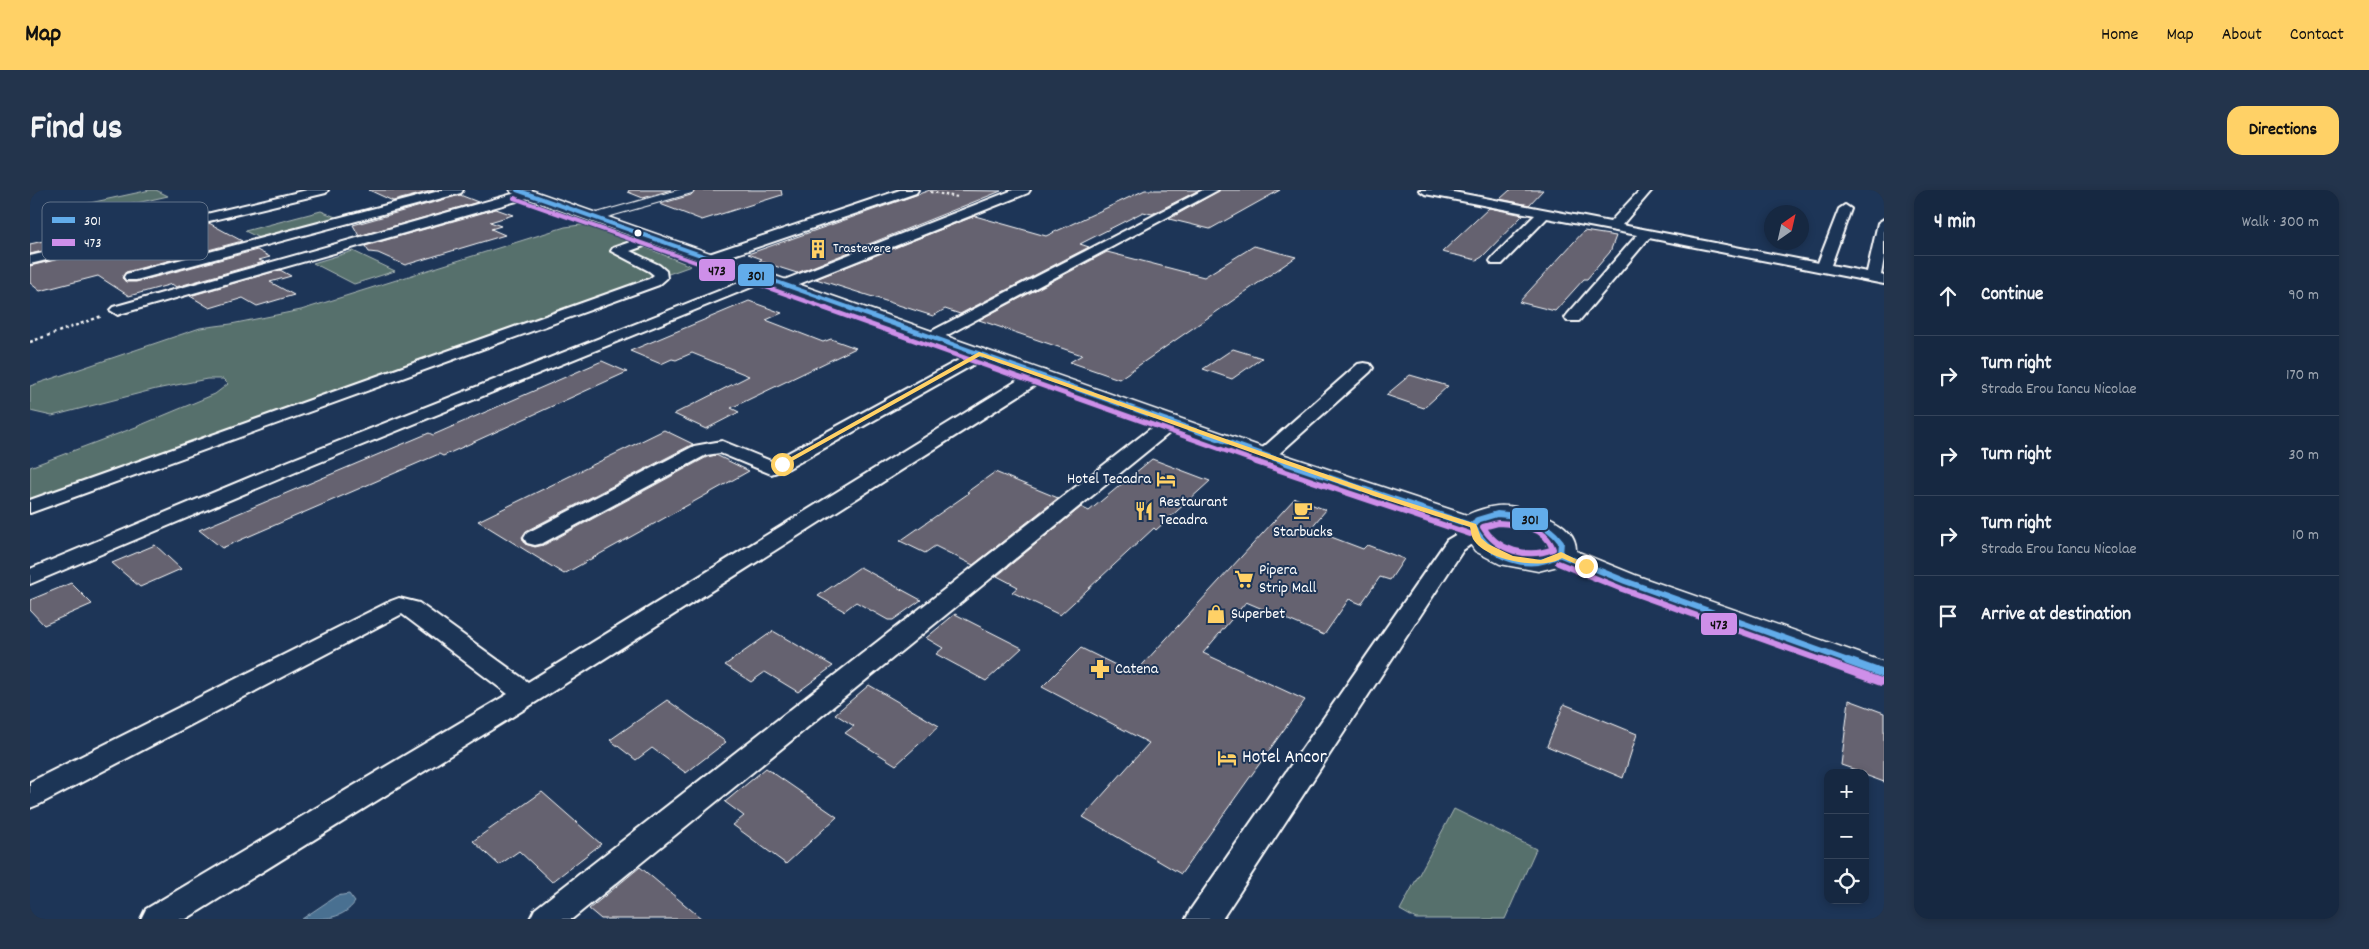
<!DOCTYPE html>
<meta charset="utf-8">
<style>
body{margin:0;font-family:Dekko,sans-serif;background:#23344c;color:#f1f3f6}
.controls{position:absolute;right:15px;bottom:15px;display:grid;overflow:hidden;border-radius:10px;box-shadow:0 2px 8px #0003}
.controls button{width:45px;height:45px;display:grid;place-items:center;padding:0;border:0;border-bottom:1px solid #35445a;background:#162841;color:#f1f3f6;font:25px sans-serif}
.compass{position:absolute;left:1734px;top:15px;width:45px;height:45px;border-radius:50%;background:#162841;box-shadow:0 2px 8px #0003;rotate:34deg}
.stop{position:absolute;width:15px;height:15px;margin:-11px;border:4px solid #ffd166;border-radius:50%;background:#fff}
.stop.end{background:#ffd166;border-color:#fff;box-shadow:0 1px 5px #0008}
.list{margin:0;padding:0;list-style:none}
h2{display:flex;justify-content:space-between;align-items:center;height:65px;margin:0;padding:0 20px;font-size:21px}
h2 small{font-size:16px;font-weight:400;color:#9ea6b1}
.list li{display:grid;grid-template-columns:32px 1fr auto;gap:15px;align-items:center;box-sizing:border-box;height:80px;padding:0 20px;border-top:1px solid #35445a}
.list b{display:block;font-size:19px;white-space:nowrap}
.list p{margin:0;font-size:16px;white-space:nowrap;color:#9ea6b1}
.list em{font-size:16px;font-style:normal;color:#9ea6b1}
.icon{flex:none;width:28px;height:28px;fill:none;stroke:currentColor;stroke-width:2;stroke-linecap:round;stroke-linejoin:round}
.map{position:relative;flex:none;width:1854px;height:729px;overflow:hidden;border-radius:15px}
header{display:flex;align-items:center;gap:30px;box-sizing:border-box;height:70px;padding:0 25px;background:#ffd166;color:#111}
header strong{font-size:24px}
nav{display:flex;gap:28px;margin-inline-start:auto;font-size:18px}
.intro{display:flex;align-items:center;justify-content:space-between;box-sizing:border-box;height:120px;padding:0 30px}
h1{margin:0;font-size:35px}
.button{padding:12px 22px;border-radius:15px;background:#ffd166;color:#111;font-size:18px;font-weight:700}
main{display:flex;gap:30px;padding:0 30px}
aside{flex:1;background:#162841;border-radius:15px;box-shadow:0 2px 8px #0003}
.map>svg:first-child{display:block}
</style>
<header>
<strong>Map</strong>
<nav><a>Home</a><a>Map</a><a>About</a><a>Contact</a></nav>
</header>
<div class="intro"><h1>Find us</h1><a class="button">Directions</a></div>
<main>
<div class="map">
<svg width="1854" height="729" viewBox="0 0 1854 729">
<rect width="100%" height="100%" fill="#1d3557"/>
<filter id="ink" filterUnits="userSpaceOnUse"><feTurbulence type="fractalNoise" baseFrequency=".02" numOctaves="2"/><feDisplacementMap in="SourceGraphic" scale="10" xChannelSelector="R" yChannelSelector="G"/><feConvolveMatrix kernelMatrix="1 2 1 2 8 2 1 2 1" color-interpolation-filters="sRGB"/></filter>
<g filter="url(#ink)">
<!-- green -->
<g fill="#57706c" stroke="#abb8b6">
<polygon points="120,0 126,0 138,6 58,24 46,16"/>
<polygon points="291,21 308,28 231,49 215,41"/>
<polygon points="558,34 661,76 0,312 0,277 106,237 185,204 198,194 193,189 177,189 126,199 22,226 0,221 0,196 170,138 201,134 271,120 535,37"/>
<polygon points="323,61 365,81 324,94 283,73"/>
<polygon points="1424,619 1506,659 1475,729 1386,729 1370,720"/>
</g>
<!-- water -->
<path fill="#496f91" stroke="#92a9bd" d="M 319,704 L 325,712 C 313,729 296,729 272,729 L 306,706 Z"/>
<!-- building -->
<g fill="#656270" stroke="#fff">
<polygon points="339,0 406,0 363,11"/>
<polygon points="599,0 641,0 613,8 598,2"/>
<polygon points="665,0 751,0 752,5 672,30 630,14 661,5"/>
<polygon points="900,0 971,1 767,83 729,71 732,69 718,64"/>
<polygon points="1115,0 1169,0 1122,24 1113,22 1050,54 1059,57 930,124 915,119 903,126 786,89 945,26 1016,46"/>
<polygon points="1190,0 1250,0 1180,39 1139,29"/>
<polygon points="1480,0 1513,0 1499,15 1470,9"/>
<polygon points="430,5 448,12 329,46 323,35"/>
<polygon points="150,16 165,25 0,64 0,54 85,35 81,32"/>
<polygon points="1459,18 1493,25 1452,67 1447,70 1412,62"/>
<polygon points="466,19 483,25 460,32 471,36 461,39 475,45 375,75 348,63 339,62 335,56"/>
<polygon points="179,33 212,51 96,82 92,88 96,92 106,92 227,60 240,67 229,70 234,72 146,97 142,94 99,106 68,86 10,101 0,93 0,76"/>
<polygon points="1554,41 1586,46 1580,62 1557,89 1554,89 1525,121 1489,112"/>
<polygon points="1224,56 1266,67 1089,189 1040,172 1052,165 949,130 1077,62 1174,87"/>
<polygon points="250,80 261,86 240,92 264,105 227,116 213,108 180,118 160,106"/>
<polygon points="719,111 752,123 736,130 793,152 801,149 826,158 701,218 709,222 676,239 644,224 719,186 662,163 646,170 642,169 631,174 600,161"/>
<polygon points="1203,159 1232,168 1202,189 1173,179"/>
<polygon points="572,171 597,182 413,266 409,264 192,358 169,340 399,243 403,245"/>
<polygon points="1380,185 1418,196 1394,218 1356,205"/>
<polygon points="634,240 663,254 496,341 492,347 495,354 505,357 514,355 677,267 686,265 719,281 534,384 448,331"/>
<polygon points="1122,269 1180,291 1126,340 1124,338 1030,425 982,402 988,397 967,386 1051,317 1059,321"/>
<polygon points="965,282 1028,308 943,375 905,356 895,363 870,351 939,303 937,302"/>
<polygon points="1265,308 1296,320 1280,339 1333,359 1337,355 1374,369 1360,390 1350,387 1331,414 1319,409 1294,445 1216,412 1173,463 1275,510 1151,684 1053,627 1119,553 1012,497 1051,458 1104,484"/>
<polygon points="125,355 151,379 110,397 82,373"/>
<polygon points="830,377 891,410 863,430 858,430 826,412 814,421 788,406"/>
<polygon points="41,393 62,414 14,435 0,420 0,410"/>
<polygon points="925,424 992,458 956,491 906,464 913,458 896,448"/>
<polygon points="743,441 803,476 768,502 735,482 721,492 695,475"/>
<polygon points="839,495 909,536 866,575 815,543 824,536 805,524"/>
<polygon points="637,510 696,552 656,583 622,558 606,570 580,550"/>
<polygon points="1819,510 1854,523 1854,592 1835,585 1835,583 1811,575"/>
<polygon points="1534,514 1607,544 1593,588 1517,556"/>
<polygon points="736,578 807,627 756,674 703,635 714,626 695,612"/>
<polygon points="512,602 571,654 522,692 489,661 469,675 443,651"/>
<polygon points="610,677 672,729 571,729 559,719"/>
</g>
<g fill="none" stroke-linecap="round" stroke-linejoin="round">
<!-- service casing -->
<g stroke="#fff" stroke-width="9">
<polyline id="service" points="565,27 660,0"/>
</g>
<!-- minor casing -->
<g stroke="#fff" stroke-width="4">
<g id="minor">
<polygon points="277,0 298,0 296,3 0,74 0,66"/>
<polygon points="413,0 433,0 431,3 106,90 96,90 94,87 96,84"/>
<polygon points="497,0 503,4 501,7 93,123 88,125 80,120 83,117"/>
<polygon points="870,0 888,0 886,3 686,71 681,72 674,68 676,65"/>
<polygon points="983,0 1000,0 998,3 759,98 754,99 747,95 749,92"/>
<polygon points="1173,0 1188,0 908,150 896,150 894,147 896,144"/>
<polygon points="1389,0 1413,0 1580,32 1610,0 1622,0 1592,35 1788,73 1809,19 1815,15 1821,19 1801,75 1837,82 1848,33 1854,29 1854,68 1851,85 1854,86 1854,94 1619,48 1549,131 1537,131 1535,128 1537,125 1607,45 1517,28 1472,74 1462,74 1460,71 1462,68 1505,25 1395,4"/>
<polygon points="623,44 630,48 628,51 600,61 629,75 636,81 637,88 629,95 0,323 0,310 619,89 624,85 619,81 581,61 583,58"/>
<polygon points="734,83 739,84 741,87 739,90 273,279 0,394 0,379 259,271"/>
<polygon points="949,159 955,160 957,164 955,168 759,278 741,284 690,263 676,265 513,353 505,355 497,353 494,348 497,343 664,256 692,251 741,271 745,270"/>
<polygon points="1334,173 1340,174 1343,178 1340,182 1242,270 1235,272 1228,270 1225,266 1228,262 1328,174"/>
<polygon points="1009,180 1015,181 1018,185 1015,189 506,512 156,729 111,729 116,719 478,504 372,424 10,614 0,618 0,592 361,411 369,408 389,413 498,492 1003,181"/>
<polygon points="1141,226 1148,228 1150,232 1148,236 542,729 500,729 505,719 1134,228"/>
<polygon points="1447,341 1455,343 1458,348 1455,353 1440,355 1433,360 1192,729 1156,729 1161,719 1417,350 1427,344"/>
</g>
</g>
<!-- tertiary casing -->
<g stroke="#fff" stroke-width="3">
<path id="tertiary" d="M 480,0 L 501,0 L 1243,261 L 1437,325 C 1445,321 1458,317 1467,316 C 1492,314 1548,330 1546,361 L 1605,385 L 1854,472 L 1854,495 L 1585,397 L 1532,375 L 1508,381 L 1470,374 L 1445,361 L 1431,341 L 1227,271 L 482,3 ZM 1468,332 C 1486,333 1502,336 1516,349 L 1518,361 C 1498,372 1464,357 1456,336 Z"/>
</g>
<!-- path-far1 -->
<polyline stroke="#fff" stroke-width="2" stroke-dasharray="2.5 2.5" stroke-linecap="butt" points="900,2 928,7"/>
<!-- path -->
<polyline stroke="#fff" stroke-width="2.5" stroke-dasharray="3 3" stroke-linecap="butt" points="0,152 72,126"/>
<!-- service -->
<use href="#service" stroke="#1d3557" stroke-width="7"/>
<!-- minor -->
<use href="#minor" fill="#1d3557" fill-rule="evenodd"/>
<!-- tertiary -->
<use href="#tertiary" fill="#1d3557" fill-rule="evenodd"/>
<!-- bus-1-far3 casing -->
<g stroke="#1d3557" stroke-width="6">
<polyline id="bus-1-far3" points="487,0 823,119"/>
</g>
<!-- bus-1-far2 casing -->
<g stroke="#1d3557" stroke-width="8">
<polyline id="bus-1-far2" points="819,118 1257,273"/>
</g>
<!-- bus-1-far1 casing -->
<g stroke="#1d3557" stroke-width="10">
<g id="bus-1-far1">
<polyline points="1253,272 1443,336"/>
<path d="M 1467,324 C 1492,326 1515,330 1531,352 L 1530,364 C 1498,383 1460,368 1443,336 L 1447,330 Z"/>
<polyline points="1531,365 1595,391 1821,472"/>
</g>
</g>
<!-- bus-1 casing -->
<g stroke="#1d3557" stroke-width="12">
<polyline id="bus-1" points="1818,471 1854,484"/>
</g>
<!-- bus-2-far3 casing -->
<g stroke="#1d3557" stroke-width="6">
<polyline id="bus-2-far3" points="484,8 798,119"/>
</g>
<!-- bus-2-far2 casing -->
<g stroke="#1d3557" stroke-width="8">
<polyline id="bus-2-far2" points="794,118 1230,273"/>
</g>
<!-- bus-2-far1 casing -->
<g stroke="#1d3557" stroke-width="10">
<g id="bus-2-far1">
<polyline points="1226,272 1440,344"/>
<path d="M 1468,333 C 1489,334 1515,336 1523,359 C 1498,369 1467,361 1453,337 Z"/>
<polyline points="1528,373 1592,399 1796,472"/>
</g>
</g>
<!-- bus-2 casing -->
<g stroke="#1d3557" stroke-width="12">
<polyline id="bus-2" points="1792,471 1851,492"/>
</g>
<!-- bus-1-far3 -->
<use href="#bus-1-far3" stroke="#62acea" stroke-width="4"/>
<!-- bus-1-far2 -->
<use href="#bus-1-far2" stroke="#62acea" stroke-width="5"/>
<!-- bus-1-far1 -->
<use href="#bus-1-far1" stroke="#62acea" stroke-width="6"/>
<!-- bus-1 -->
<use href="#bus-1" stroke="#62acea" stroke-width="8"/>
<!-- bus-2-far3 -->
<use href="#bus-2-far3" stroke="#ce8fe9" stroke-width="4"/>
<!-- bus-2-far2 -->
<use href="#bus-2-far2" stroke="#ce8fe9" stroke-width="5"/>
<!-- bus-2-far1 -->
<use href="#bus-2-far1" stroke="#ce8fe9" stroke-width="6"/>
<!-- bus-2 -->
<use href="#bus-2" stroke="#ce8fe9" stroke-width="8"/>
</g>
</g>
<!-- route -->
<path fill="#ffd166" d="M 949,162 L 1352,304 L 1446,334 L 1451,348 L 1458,354 L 1483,366 L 1511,370 L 1531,362 L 1560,376 L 1553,377 L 1532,368 C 1512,381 1455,370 1443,349 C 1441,345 1441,341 1440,337 L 1347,307 L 950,166 L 755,275 L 749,274 Z"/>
<!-- icons -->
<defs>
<g id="building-bare" transform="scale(1.5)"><path d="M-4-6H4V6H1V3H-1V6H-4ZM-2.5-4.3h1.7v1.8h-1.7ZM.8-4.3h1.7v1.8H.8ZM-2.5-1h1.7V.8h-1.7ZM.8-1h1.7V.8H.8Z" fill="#ffd166" stroke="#1d3557" stroke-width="2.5" paint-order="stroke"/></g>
<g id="hotel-bare" transform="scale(1.5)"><path d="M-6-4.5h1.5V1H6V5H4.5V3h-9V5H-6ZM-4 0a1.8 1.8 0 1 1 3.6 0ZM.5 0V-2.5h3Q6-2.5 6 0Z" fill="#ffd166" stroke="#1d3557" stroke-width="2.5" paint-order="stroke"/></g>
<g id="cafe-bare" transform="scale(1.5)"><path d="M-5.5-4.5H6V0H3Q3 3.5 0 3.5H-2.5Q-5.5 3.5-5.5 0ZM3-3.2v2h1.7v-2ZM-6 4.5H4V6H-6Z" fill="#ffd166" stroke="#1d3557" stroke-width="2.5" paint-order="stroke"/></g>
<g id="restaurant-bare" transform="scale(1.5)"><path d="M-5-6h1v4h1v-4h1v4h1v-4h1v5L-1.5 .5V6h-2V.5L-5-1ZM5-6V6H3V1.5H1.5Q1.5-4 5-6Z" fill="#ffd166" stroke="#1d3557" stroke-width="2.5" paint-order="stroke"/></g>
<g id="supermarket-bare" transform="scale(1.5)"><path d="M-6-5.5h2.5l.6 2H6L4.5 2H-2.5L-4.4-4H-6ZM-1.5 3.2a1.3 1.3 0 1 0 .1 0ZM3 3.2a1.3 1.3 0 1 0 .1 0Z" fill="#ffd166" stroke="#1d3557" stroke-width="2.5" paint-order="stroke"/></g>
<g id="shop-bare" transform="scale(1.5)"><path d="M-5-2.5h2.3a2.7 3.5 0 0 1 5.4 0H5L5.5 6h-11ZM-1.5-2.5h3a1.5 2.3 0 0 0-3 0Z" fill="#ffd166" stroke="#1d3557" stroke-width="2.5" paint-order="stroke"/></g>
<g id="pharmacy-bare" transform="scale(1.5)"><path d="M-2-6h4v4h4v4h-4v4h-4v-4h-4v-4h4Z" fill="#ffd166" stroke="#1d3557" stroke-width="2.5" paint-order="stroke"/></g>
</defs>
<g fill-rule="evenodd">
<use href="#building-bare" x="788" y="59"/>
<use href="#hotel-bare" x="1136" y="289"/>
<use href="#cafe-bare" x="1273" y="320"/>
<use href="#restaurant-bare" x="1114" y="321"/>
<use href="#supermarket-bare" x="1214" y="389"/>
<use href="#shop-bare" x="1186" y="424"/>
<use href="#pharmacy-bare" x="1070" y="479"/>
<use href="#hotel-bare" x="1197" y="568"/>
</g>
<!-- markers -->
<circle fill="#fff" stroke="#1d3557" stroke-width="2" cx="608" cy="43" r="4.5"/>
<g text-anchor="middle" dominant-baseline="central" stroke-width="4" stroke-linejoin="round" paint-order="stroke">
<!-- far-poi labels -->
<g font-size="14" fill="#fff" stroke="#1d3557" text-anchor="start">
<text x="803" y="59">Trastevere</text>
</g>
<!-- poi labels -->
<g font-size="16" fill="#fff" stroke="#1d3557" text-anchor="start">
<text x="1121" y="289" text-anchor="end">Hotel Tecadra</text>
<text x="1129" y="312">Restaurant<tspan x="1129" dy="18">Tecadra</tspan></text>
<text x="1273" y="342" text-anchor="middle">Starbucks</text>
<text x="1229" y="380">Pipera<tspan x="1229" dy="18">Strip Mall</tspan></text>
<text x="1201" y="424">Superbet</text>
<text x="1085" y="479">Catena</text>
</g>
<!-- near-poi labels -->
<g font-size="19" fill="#fff" stroke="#1d3557" text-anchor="start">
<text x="1212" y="568">Hotel Ancor</text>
</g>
</g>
<!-- legend -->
<rect x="12" y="12" width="166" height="58" rx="8" fill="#1d3557" stroke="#617289" stroke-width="1"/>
<rect x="22" y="27" width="23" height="6" fill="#62acea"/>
<rect x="22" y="49" width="23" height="7" fill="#ce8fe9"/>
<g font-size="14" fill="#fff">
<text x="54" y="35">301</text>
<text x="54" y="57">473</text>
</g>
<g stroke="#1d3557" stroke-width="2">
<rect x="668" y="68" width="38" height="24" rx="5" fill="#ce8fe9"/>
<rect x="707" y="73" width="38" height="24" rx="5" fill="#62acea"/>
<rect x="1481" y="317" width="38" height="24" rx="5" fill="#62acea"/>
<rect x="1670" y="422" width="38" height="24" rx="5" fill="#ce8fe9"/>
</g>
<g font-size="14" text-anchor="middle" font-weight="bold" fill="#111">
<text x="687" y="85">473</text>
<text x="726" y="90">301</text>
<text x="1500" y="334">301</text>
<text x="1689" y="439">473</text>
</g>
</svg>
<div class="controls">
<button>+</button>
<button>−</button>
<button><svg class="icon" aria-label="locate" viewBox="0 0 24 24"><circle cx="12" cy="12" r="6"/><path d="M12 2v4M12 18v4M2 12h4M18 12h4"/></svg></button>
</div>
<svg class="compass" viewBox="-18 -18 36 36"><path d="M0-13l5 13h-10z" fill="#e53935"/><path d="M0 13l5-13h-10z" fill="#9ea6b1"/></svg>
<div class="stop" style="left:752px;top:274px"></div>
<div class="stop end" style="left:1556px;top:376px"></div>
</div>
<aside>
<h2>4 min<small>Walk · 300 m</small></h2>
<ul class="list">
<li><svg class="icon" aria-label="ahead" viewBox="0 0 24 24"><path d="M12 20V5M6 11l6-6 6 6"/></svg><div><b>Continue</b></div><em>90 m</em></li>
<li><svg class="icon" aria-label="right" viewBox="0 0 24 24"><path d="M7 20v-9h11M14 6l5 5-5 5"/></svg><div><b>Turn right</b><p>Strada Erou Iancu Nicolae</p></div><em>170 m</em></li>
<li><svg class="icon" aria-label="right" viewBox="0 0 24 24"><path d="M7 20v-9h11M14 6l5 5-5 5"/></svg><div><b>Turn right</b></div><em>30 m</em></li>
<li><svg class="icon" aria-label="right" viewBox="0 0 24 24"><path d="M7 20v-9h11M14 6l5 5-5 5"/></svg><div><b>Turn right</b><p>Strada Erou Iancu Nicolae</p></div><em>10 m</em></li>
<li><svg class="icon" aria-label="arrive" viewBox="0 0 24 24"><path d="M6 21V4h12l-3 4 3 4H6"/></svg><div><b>Arrive at destination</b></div></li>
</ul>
</aside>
</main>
